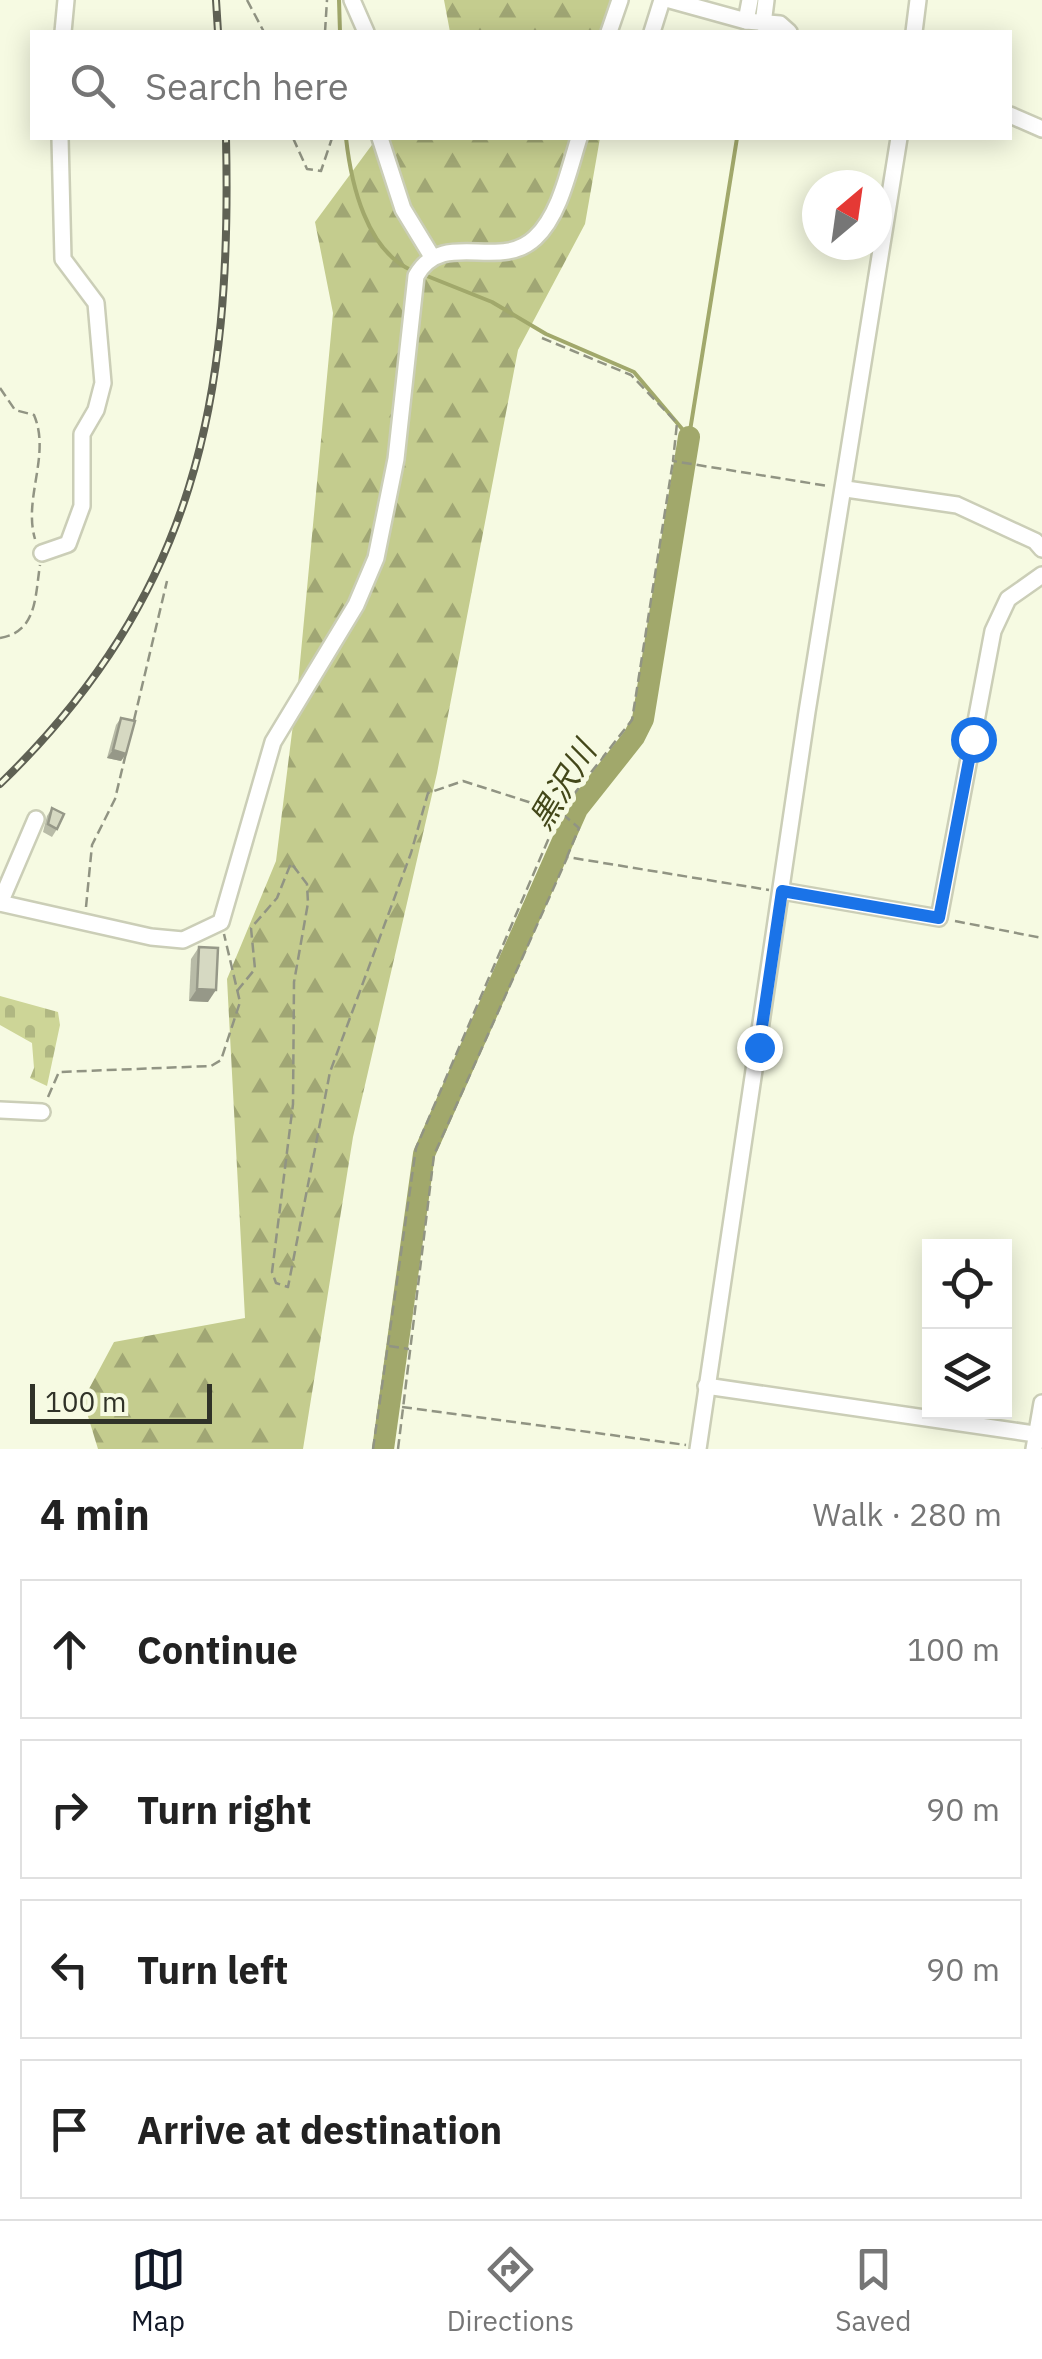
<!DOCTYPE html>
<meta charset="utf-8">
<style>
body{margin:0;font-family:"IBM Plex Sans","Noto Sans JP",sans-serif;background:#f6f6f6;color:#222}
.controls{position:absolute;right:30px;bottom:30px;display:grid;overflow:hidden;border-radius:0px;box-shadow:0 5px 25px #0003}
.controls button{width:90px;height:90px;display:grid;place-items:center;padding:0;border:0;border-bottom:2px solid #e0e0e0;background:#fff;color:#222;font:50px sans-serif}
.compass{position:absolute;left:802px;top:170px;width:90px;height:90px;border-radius:50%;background:#fff;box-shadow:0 5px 25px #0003;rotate:29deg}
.scale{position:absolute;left:30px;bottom:25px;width:182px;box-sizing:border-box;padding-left:10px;border:5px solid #303228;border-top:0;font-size:28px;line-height:35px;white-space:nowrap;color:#303228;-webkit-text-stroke:8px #f6fae2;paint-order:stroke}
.stop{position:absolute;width:30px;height:30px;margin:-22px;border:8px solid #1a73e8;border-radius:50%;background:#fff}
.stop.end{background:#1a73e8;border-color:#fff;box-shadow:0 2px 10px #0008}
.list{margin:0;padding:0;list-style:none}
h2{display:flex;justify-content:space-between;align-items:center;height:130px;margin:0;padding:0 40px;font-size:42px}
h2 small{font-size:32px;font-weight:400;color:#767676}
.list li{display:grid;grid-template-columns:65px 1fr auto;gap:30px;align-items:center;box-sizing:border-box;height:140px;margin:0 20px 20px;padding:0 20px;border:2px solid #e0e0e0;border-radius:0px}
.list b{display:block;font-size:38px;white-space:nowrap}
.list em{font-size:32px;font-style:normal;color:#767676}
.icon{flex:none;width:55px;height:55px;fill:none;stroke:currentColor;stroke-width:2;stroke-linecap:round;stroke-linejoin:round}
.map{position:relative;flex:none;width:1042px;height:1449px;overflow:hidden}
.search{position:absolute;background:#fff;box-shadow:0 5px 25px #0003;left:30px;right:30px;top:30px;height:110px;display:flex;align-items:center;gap:25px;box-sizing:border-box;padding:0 35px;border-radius:0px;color:#767676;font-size:38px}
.sheet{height:770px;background:#fff}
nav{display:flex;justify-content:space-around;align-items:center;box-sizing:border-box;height:140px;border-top:2px solid #e0e0e0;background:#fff;font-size:28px;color:#767676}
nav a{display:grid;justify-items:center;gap:5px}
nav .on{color:#111827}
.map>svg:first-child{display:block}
</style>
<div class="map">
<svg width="1042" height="1449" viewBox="0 0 1042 1449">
<defs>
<pattern id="forest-firs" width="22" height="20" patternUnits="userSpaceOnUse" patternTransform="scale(2.5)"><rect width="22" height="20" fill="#c4cc8e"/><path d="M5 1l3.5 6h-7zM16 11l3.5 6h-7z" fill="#a0a674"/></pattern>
<pattern id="cemetery-stones" width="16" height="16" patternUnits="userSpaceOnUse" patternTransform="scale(2.5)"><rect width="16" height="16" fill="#cdd597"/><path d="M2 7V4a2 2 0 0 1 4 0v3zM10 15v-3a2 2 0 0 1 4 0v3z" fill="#b0b782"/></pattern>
</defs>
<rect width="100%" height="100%" fill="#f6fae2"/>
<!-- forest -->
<g fill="url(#forest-firs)">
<polygon points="444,0 625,0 619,32 450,32"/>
<polygon points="377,138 600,138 585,224 518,350 437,773 353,1137 303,1449 98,1449 83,1400 114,1342 245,1318 227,979 276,861 298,684 333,313 315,222"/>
</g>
<!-- cemetery -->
<polygon fill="url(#cemetery-stones)" points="0,996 58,1012 60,1025 47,1086 30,1078 34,1068 32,1043 0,1025"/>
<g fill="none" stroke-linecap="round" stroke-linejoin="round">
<!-- stream -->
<g stroke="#a1a86b" stroke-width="4">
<polyline points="339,0 340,32"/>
<path d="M 346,138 C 351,183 366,251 413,271"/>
<polyline points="422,274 492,302 546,334 634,372 689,437"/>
<polyline points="689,437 737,138"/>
</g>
<!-- river -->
<polyline stroke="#a1a86b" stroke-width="22" points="383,1449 424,1154 577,809 634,737 643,719 689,437"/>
<!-- minor casing -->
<g stroke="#cbceb7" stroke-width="20">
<g id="minor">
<polyline points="352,0 366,32"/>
<polyline points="670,0 746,21 780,24 789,32"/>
<polyline points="746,21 750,0"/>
<polyline points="763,24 766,0"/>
<polyline points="63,32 66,0"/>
<polyline points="609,32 620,0"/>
<polyline points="652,32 662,0"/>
<polyline points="914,32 918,0"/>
<polyline points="1010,115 1042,129"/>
<polyline points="380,138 403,209 431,255"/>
<polyline points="846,489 957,505 1035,541 1042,549"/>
<polyline points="42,553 68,544 82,506 82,434 96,410 103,383 96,303 63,259 60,138"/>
<polyline points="782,891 939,918 993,631 1008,599 1042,575"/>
<path d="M 0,903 L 151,937 L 183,940 L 221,922 L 273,742 L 356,605 L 376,558 L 396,459 L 416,276 C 443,228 499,272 535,238 C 560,215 569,169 579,138"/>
<polyline points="0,903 36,819"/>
<polyline points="0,1110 42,1112"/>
<polyline points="706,1386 1042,1435"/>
<polyline points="698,1449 807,712 899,138"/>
<polyline points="1034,1449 1042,1403"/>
</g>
</g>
<!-- path -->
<g stroke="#919483" stroke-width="2.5" stroke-dasharray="10 5" stroke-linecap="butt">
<polyline points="247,0 264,32"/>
<polyline points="325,32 327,0"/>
<polyline points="293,138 307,169 321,171 332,138"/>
<polyline points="542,338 631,375 677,423 673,461 828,486"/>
<path d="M 0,388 L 15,410 L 34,415 C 51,455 23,498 35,539"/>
<path d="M 0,638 C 37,632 35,597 40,565"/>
<polyline points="134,720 167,581"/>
<polyline points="86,907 92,845 115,799 126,753"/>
<polyline points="955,921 1042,938"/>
<polyline points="237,991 255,969 251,928 277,898 291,863 307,884 308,903 294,982 293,1104 272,1272 276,1283 288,1287 330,1072 411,853 428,793 463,781 560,812 579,828 567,857 769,890"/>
<polyline points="48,1097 59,1072 211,1066 221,1060 240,1002 224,934"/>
<polyline points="389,1346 409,1349"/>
<polyline points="402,1407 686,1445"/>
<polyline points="373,1449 416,1148 560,812 632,720 673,461"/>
<polyline points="398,1449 434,1155 567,858"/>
</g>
<!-- minor -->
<use href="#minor" stroke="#fff" stroke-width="15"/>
<!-- rail casing -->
<g stroke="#5f6154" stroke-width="8">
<g id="rail">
<polyline points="216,0 218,32"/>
<path d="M 0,784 C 196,594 232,399 226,138"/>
</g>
</g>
<!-- rail -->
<use href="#rail" stroke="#f6fae2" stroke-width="4" stroke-dasharray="11" stroke-linecap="butt"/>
</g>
<!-- wall -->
<g fill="#b8bba7">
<polygon points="121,718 126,754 121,761 107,758 116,725"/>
<polygon points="52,808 57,829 52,837 43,832 47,816"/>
<polygon points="199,947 208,1002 189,1001 191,959"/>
</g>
<!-- shaded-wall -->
<g fill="#969888">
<polygon points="113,750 126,754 121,761 107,758"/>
<polygon points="197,989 216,990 208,1002 189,1001"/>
</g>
<!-- building -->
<g fill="#d6d9c2" stroke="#969888" stroke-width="2.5">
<polygon points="121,718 135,721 126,754 113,750"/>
<polygon points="52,808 64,814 57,829 48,824"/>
<polygon points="199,947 218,948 216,990 197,989"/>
</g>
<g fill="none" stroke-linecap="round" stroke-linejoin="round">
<!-- route -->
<polyline stroke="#1a73e8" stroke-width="12" points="759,1047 782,891 939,918 973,739"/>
</g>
<g text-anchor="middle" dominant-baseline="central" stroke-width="10" stroke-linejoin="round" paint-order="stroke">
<!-- water labels -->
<g font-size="32" font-style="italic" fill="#434719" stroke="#f6fae2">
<text transform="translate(562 785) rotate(-59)">黒沢川</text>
</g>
</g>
</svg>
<div class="controls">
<button><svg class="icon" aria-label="locate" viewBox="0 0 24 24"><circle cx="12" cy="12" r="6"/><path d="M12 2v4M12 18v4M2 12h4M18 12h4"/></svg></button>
<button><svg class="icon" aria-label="layers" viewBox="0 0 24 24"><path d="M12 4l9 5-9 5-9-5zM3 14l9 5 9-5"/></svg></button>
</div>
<svg class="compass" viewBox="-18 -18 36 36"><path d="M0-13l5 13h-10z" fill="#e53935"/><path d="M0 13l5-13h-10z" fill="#767676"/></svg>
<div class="scale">100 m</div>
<div class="stop" style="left:973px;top:739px"></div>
<div class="stop end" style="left:759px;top:1047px"></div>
<div class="search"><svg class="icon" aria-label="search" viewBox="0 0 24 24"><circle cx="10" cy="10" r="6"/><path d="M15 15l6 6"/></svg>Search here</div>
</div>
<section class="sheet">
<h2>4 min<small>Walk · 280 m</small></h2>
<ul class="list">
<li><svg class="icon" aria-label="ahead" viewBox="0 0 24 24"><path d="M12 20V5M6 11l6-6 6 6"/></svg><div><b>Continue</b></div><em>100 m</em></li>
<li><svg class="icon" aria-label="right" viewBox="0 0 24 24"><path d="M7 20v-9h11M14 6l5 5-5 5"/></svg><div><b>Turn right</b></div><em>90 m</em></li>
<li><svg class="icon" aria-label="left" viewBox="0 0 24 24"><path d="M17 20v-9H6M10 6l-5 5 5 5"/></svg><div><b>Turn left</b></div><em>90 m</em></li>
<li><svg class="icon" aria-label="arrive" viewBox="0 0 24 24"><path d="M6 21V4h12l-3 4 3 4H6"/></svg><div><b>Arrive at destination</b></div></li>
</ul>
</section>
<nav>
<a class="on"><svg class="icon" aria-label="map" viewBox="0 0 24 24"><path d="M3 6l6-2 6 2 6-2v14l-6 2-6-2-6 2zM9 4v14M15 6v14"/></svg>Map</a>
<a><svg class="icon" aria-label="directions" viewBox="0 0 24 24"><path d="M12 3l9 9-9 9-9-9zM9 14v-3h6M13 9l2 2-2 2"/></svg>Directions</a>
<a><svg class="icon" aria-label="saved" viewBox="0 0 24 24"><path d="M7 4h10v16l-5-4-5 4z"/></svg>Saved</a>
</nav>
